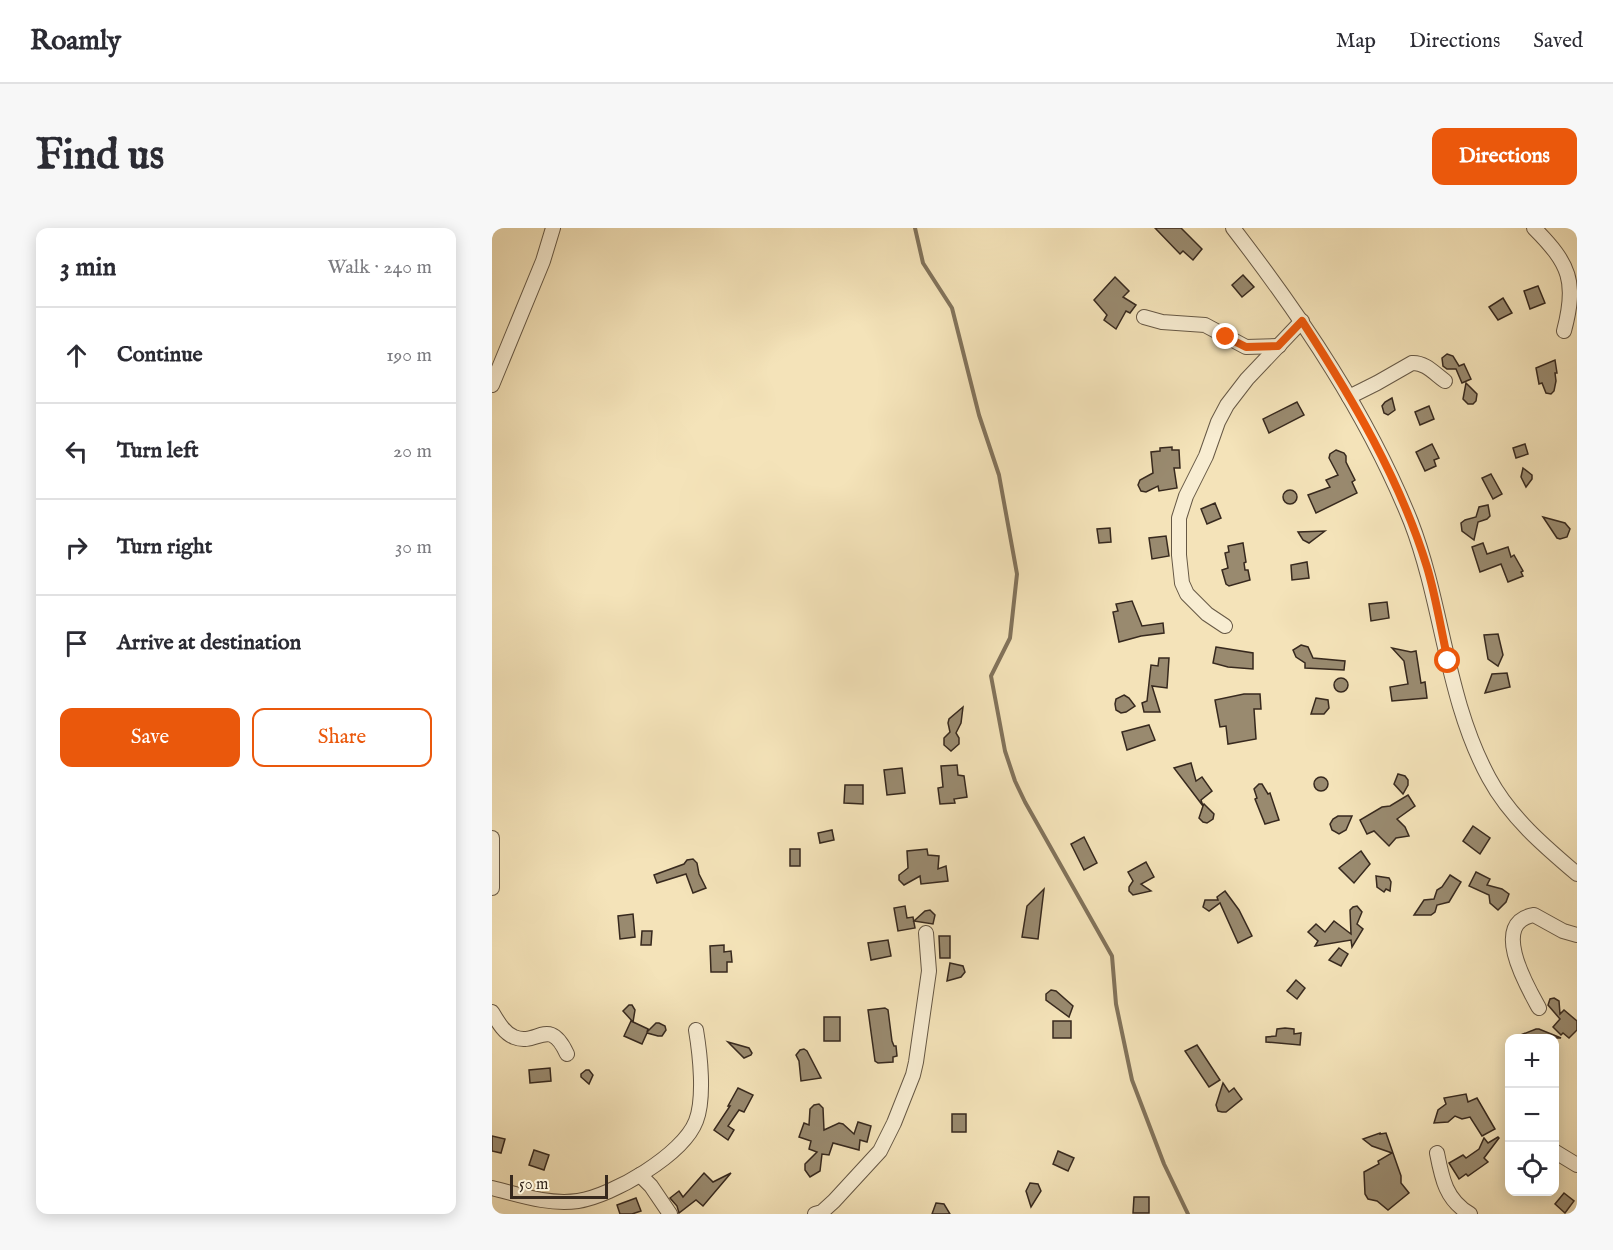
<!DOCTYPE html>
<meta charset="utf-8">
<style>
body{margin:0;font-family:"IM FELL English",serif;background:#f7f7f7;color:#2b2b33}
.controls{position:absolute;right:18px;bottom:18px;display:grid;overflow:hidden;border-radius:12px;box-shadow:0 3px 15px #0003}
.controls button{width:54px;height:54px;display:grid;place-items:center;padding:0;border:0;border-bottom:2px solid #e1e1e2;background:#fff;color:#2b2b33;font:30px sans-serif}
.scale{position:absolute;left:18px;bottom:15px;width:98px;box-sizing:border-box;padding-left:6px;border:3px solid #37291e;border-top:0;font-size:16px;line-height:21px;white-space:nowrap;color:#37291e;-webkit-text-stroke:4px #f8edd2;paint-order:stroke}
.stop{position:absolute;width:18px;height:18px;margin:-14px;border:4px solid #ea580c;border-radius:50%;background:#fff}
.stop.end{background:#ea580c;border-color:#fff;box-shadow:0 2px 6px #0008}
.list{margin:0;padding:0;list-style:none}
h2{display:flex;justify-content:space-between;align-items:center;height:78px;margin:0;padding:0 24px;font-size:26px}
h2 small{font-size:20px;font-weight:400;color:#7c7c81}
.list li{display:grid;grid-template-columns:39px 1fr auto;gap:18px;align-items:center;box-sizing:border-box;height:96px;padding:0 24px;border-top:2px solid #e1e1e2}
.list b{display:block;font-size:22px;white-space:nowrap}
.list em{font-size:20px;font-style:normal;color:#7c7c81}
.actions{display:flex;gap:12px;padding:18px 24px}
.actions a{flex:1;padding:14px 0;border:2px solid #ea580c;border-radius:12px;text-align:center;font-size:21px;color:#ea580c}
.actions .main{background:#ea580c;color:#fff}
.icon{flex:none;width:33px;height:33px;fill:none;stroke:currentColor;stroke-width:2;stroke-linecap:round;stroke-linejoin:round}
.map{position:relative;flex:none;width:1085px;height:986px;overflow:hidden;border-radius:12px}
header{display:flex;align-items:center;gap:36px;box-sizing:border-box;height:84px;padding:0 30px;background:#fff;border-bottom:2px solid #e1e1e2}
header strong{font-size:28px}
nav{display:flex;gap:33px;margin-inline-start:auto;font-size:21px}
.intro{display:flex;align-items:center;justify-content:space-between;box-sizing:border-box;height:144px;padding:0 36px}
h1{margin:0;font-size:42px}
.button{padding:15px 27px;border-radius:12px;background:#ea580c;color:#fff;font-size:21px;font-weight:700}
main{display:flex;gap:36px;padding:0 36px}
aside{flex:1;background:#fff;border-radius:12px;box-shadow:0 3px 15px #0003}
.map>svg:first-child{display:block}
</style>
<header>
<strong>Roamly</strong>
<nav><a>Map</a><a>Directions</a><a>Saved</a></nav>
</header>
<div class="intro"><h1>Find us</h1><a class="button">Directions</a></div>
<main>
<aside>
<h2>3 min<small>Walk · 240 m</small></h2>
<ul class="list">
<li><svg class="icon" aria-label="ahead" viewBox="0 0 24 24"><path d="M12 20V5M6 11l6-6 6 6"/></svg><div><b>Continue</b></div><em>190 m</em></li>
<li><svg class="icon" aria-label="left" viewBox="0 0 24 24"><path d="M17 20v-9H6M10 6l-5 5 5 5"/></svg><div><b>Turn left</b></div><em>20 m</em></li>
<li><svg class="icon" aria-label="right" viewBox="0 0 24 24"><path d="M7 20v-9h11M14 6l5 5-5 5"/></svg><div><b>Turn right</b></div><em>30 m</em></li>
<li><svg class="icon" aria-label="arrive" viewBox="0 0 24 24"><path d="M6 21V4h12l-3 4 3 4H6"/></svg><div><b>Arrive at destination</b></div></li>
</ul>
<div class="actions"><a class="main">Save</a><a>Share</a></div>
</aside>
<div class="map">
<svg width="1085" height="986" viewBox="0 0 1085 986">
<rect width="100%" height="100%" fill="#f4e3b9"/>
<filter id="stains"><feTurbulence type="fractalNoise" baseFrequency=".00333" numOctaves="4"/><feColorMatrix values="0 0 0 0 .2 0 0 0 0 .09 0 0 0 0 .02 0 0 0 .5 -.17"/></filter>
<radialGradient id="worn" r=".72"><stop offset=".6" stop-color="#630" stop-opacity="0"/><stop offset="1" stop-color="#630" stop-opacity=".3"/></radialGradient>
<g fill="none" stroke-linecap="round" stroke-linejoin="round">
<!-- stream -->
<polyline stroke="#82735b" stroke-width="4" points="423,0 431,35 460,80 487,187 507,247 525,346 518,410 499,448 513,523 523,553 533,574 620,728 624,776 640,852 672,936 696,986"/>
</g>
<!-- building -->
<g fill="#998a6f" stroke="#37291e" stroke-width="1.5">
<polygon points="663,0 689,0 710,21 701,32 691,23 688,26"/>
<polygon points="751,47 762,59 750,69 740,57"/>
<polygon points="623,49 637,63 631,69 644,77 638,85 634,83 624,101 612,92 615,87 602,72"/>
<polygon points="1046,58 1053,75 1038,81 1032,63"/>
<polygon points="1011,70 1020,85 1006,92 997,79"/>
<polygon points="955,126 961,128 967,138 972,136 979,151 970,155 964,141 955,141 951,138 950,130"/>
<polygon points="1063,132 1065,145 1063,145 1064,153 1062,163 1059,166 1054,165 1050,155 1047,156 1044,140"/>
<polygon points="974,155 985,166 984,173 981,176 976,176 971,171"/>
<polygon points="900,170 903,182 896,187 892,185 890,178 893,174"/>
<polygon points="805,174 812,187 777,205 771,191"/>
<polygon points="937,178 942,191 928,197 923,184"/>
<polygon points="940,216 947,230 942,232 944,238 933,243 924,224"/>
<polygon points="1033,216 1036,226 1024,230 1021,220"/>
<polygon points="680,219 680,222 687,222 688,240 682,240 685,260 667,263 666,258 654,264 649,263 646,257 648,252 661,245 659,224 668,223 668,220"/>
<polygon points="844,222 852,225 854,228 854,234 863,252 860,254 865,265 824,285 816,267 838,259 834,252 846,247 837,230 838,226"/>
<polygon points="1031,240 1040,247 1040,251 1034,259 1029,249"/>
<polygon points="999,246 1010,266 1001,271 990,250"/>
<circle cx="798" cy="269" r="7"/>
<polygon points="723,275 729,290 715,296 709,281"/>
<polygon points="996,277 998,288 995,291 986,294 982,312 970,303 969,295 973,292 984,289 987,279"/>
<polygon points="1051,289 1073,295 1078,301 1075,309 1068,311 1065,310"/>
<polygon points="618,300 619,314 607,315 605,301"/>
<polygon points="833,303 817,315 811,312 806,304"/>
<polygon points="674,308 677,328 660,331 657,310"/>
<polygon points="751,315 754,334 752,335 753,342 756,342 758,352 737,358 734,356 730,342 736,340 733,325 737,324 736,318"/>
<polygon points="991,315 995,326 1016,319 1019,329 1022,327 1031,343 1029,344 1031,348 1016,354 1009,336 988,344 980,319"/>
<polygon points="815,334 817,350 800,352 799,337"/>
<polygon points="640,373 650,398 671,395 672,405 649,408 627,414 621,384 626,383 624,376"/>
<polygon points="895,374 897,390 879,393 877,376"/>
<polygon points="1006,406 1011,427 1006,438 996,431 992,407"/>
<polygon points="809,417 816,419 821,430 853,433 852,442 813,440 813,435 804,429 801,422"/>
<polygon points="724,419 761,425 761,441 736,439 721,435"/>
<polygon points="900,420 919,424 924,423 929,455 933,454 935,470 900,473 898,459 916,456 912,433"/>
<polygon points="667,430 677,430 675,460 660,458 668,484 652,484 650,475 655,473 659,437 666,438"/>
<polygon points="1015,445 1018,459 993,465 1000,446"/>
<circle cx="849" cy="457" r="7"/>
<polygon points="752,466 768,466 769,481 762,481 764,511 736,516 734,498 728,499 723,472"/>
<polygon points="632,467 637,470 643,478 634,484 629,485 624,482 623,476 624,471"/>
<polygon points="824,470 836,472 837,480 832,486 819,486"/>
<polygon points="471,479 469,495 464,505 467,510 467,516 459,523 452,517 452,510 458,504 456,495 457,491"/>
<polygon points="657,497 663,512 635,522 630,504"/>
<polygon points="699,535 704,553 710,549 720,563 709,572 711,578 712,576 722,586 721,591 715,595 711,594 707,590 711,578 682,540"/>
<polygon points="465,537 466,547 472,548 475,569 462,571 463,575 448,576 446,560 451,559 449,538"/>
<polygon points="410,540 413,565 395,567 392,542"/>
<polygon points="906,546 913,548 916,552 916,557 911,566 902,556"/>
<circle cx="829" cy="556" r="7"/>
<polygon points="767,556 770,556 776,566 778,565 787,592 773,596 763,571 765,570 762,561"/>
<polygon points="353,557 371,557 371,576 352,575"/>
<polygon points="916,567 923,578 905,591 913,599 917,608 904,610 897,618 882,603 875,606 868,592 890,579 898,578"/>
<polygon points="846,588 860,588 854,602 847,606 840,602 838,596 841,591"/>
<polygon points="981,598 998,610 988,626 971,613"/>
<polygon points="340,602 342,612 328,615 326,605"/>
<polygon points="592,609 605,635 592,642 579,616"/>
<rect x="298" y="621" width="10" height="17"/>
<polygon points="435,621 436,627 447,628 446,641 454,638 456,653 429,656 428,648 412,657 407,652 407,647 416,640 415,623"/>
<polygon points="869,623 878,636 862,655 847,640"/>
<polygon points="201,631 205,635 207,646 214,660 201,665 194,646 165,655 162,647 192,636 195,632"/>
<polygon points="654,634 662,649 649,656 659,663 641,667 637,663 637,659 641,653 636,644"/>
<polygon points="984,644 998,651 995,657 1010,661 1017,666 1014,674 1006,682 998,675 997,667 977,658"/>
<polygon points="958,647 969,654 957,674 945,677 943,684 939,687 922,687 932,672 942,671 945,662 950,659"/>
<polygon points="884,648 897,650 899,654 898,663 894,661 892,664 885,659"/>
<polygon points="552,661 546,711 530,709 535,678"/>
<polygon points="733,663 747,682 760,708 746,715 728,675 717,683 711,679 713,672 726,672 725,669"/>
<polygon points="413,678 415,690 421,689 423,700 406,703 402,680"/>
<polygon points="865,678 870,684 865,696 871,701 860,719 859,712 823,718 826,713 816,704 824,696 833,704 842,693 859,706 858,682 861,679"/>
<polygon points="433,683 438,682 443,687 441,696 422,693"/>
<polygon points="141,686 143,709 128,711 126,688"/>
<polygon points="150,703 160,703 159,717 149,717"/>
<polygon points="447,708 458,708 458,730 448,730"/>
<polygon points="396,712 399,728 379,732 376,715"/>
<polygon points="232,717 232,724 239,723 240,734 235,734 235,744 219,744 218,718"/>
<polygon points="847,720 856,726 849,738 837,732"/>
<polygon points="458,735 471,738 473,744 469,749 455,753"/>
<polygon points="804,752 813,760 805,771 795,763"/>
<polygon points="559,762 564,763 581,778 577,789 554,772 554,766"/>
<polygon points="1062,770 1067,773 1068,786 1072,782 1085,793 1085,802 1077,810 1071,805 1069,807 1061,799 1068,791 1056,777 1058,771"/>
<polygon points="137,777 140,777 143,782 141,794 131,783"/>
<polygon points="393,780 396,782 400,813 402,818 404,818 405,828 401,829 401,834 386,835 383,833 376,782"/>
<rect x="332" y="789" width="16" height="24"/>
<polygon points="139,793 156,801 155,804 164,795 167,795 173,798 174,802 170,808 166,808 155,805 150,816 132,808"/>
<rect x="561" y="793" width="18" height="17"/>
<polygon points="793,800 802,801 802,806 809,805 808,817 774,814 774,809 784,808 785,801"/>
<polygon points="1044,801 1047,801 1069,810 1021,810"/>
<polygon points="236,814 257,820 260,825 259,827 252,830"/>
<polygon points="705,817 728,852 717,859 693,823"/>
<polygon points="312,821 315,823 329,850 309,853 307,833 304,827 308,822"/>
<polygon points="58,840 59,853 38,855 37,842"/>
<polygon points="94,842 97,842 101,847 97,856 89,849 89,846"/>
<polygon points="731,855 737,864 742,860 750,871 734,884 730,884 726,883 724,877"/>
<polygon points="246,860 261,867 252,884 247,882 236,898 242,902 236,912 222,902 238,878 236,878"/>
<polygon points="974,866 976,874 985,870 1003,901 990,908 978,889 970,891 963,888 956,894 942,895 946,882 954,876 952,870"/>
<polygon points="327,876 331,880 332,902 347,895 351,896 362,906 366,894 379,898 375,914 368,912 367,922 341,915 337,927 330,926 328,943 318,949 313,942 313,936 325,924 317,921 319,913 307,909 312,895 317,897 318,881 322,877"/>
<rect x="460" y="886" width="14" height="18"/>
<polygon points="888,905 888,906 894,905 909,948 909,955 917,965 896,982 885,973 876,971 873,966 872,944 887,936 886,933 900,925 880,918 871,911"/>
<polygon points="0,908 13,911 9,925 0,923"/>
<polygon points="1006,909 1007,910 992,930 996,934 976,948 974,946 967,951 957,935 971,927 974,930 987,921 992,910 996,915"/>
<polygon points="42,922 57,927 52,942 37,937"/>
<polygon points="566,923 582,930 576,943 561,936"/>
<polygon points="212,945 221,954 239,945 211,978 204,972 187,985 185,978 178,970 187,963 191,969"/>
<polygon points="538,955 546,956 549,963 539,979 534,963"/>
<polygon points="1072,965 1082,973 1073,985 1063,976"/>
<polygon points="642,969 657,969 657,985 641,985"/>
<polygon points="144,970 149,983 140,986 128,986 125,977"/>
<polygon points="444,975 452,976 458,986 440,986"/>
</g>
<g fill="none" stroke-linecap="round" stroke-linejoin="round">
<!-- minor casing -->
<g stroke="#665845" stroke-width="16">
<g id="minor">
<path d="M 741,0 C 811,91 876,187 919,294 C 951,377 954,471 997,550 C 1018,589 1052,618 1085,646"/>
<path d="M 1042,0 C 1078,36 1085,54 1072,103"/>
<polyline points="652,89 670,94 713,97 754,119 787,118"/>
<polyline points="0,157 51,33 61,0"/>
<path d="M 857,169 L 885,155 L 920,135 C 933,134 943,146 953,153"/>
<polyline points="733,398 715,386 695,366 690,355 687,327 687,290 694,268 714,228 726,194 735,177 755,151 810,93"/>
<polyline points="0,610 0,660"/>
<path d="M 1047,780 C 1036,760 997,694 1042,687 L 1071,703 L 1085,707"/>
<path d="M 0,784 C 6,794 12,805 22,809 C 45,819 57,787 75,826"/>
<polyline points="1062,923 1085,937"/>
<path d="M 945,925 C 950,951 954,972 978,986"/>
<polyline points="148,947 159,958 178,986"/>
<path d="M 0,960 C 28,967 56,977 86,973 C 120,968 191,927 204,893 C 213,870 208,826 204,802"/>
<polyline points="323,986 330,984 342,973 388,923 402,895 421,847 424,834 437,743 434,705"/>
</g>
</g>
<!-- minor -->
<use href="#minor" stroke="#f8edd2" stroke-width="14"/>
</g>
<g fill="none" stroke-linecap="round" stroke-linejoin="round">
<!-- route -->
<path stroke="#ea580c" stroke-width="8" d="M 734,109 L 754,119 L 786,118 L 810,93 C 860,170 908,251 935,339 C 944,369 949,402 956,433"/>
</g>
<rect width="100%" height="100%" filter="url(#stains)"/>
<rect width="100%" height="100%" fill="url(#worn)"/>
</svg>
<div class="controls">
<button>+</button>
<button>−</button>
<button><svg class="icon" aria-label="locate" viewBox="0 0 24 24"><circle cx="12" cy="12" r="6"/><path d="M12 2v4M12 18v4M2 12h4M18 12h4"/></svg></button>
</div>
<div class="scale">50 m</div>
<div class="stop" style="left:956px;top:433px"></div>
<div class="stop end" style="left:734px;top:109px"></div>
</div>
</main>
